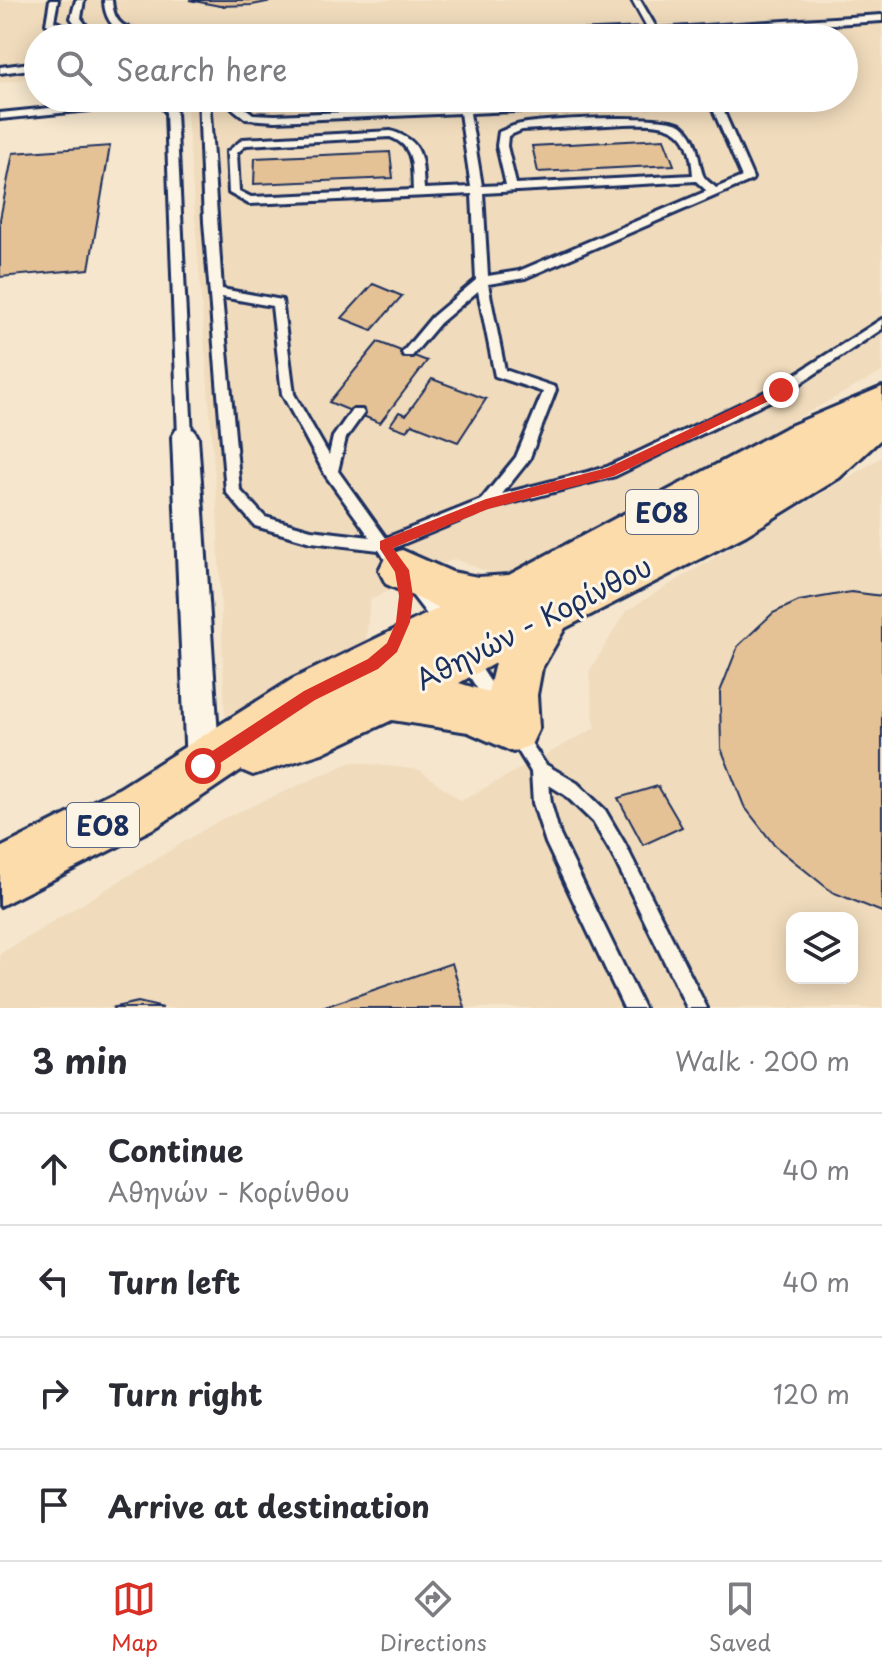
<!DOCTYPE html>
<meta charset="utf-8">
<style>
body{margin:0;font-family:"Playpen Sans",sans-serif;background:#f7f7f7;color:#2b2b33}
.controls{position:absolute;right:24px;bottom:24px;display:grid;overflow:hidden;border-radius:16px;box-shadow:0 4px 20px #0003}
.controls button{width:72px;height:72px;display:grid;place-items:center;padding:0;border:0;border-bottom:2px solid #e1e1e2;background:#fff;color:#2b2b33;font:40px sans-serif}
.stop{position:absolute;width:24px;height:24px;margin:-18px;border:6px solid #d93025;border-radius:50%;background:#fff}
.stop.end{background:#d93025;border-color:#fff;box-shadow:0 2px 8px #0008}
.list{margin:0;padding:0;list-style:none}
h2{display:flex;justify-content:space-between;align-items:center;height:104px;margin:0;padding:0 32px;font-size:34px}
h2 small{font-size:26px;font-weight:400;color:#7c7c81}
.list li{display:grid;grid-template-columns:52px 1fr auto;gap:24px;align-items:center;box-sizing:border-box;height:112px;padding:0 32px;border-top:2px solid #e1e1e2}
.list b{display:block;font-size:30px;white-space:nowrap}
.list p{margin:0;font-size:26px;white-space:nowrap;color:#7c7c81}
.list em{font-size:26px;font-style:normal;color:#7c7c81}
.icon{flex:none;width:44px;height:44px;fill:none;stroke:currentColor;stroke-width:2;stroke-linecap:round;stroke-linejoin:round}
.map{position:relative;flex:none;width:882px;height:1008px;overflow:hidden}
.search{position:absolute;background:#fff;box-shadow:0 4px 20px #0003;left:24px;right:24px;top:24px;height:88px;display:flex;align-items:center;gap:20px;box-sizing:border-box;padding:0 28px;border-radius:44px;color:#7c7c81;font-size:30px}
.sheet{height:552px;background:#fff}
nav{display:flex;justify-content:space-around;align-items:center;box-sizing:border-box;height:112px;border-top:2px solid #e1e1e2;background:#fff;font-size:22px;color:#7c7c81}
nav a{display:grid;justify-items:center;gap:4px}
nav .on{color:#d93025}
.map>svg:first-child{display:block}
</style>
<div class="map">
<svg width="882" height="1008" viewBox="0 0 882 1008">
<rect width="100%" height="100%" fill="#f5e6cd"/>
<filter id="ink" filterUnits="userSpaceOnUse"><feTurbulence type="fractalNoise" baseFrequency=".0125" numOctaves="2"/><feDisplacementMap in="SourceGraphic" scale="16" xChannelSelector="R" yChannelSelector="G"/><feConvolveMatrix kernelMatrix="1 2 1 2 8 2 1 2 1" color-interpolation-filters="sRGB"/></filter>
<g filter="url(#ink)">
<!-- built -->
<g fill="#f0dbbc" fill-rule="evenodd">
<polygon points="0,0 882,0 882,372 504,578 454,559 370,600 366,640 225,716 217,504 186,98 844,98 844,38 38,38 38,77 0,83"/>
<path d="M 882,457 L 882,1008 L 0,1008 L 0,954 L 220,820 L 352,762 L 420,770 L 461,801 L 595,728 L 589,672 L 626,611 ZM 792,918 L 852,918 L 852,978 L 792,978 Z"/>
</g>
<!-- building -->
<g fill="#e5c296" stroke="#1b2f5e" stroke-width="2">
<polygon points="189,0 277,0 252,5 220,6"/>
<polygon points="664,139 674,165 538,172 532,146"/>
<polygon points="110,146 89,269 0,277 0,219 13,153"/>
<polygon points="390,152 393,178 254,184 255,158"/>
<polygon points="373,284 402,296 372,330 342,318"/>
<polygon points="378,342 427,361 380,423 329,402"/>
<polygon points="432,379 486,399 458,442 412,424 407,431 390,425 399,412 406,415"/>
<polygon points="851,592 882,596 882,912 832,892 775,846 744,806 721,748 720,692 738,646 773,613 799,601"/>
<polygon points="658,786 682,827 643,845 618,798"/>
<polygon points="452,963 465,1008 321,1008"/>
<polygon points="138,1002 163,1008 112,1008 115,1007"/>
</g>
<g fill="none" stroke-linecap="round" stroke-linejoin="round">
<!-- lane casing -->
<g stroke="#1b2f5e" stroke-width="6">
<g id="lane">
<polygon points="50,0 58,0 54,21 81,32 71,18 76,0 84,0 81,18 95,38 79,38 46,24"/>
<path d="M 104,0 L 112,0 C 114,39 145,26 169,38 C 139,38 105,38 104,0 Z"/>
<polygon points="632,0 640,0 657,29 882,15 882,21 654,35 488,38 493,35 648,29"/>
<polygon points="38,62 38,68 0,73 0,67"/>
<polygon points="149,98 168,101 176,112 192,437 185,442 178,437 166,112 161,106 149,104 0,119 0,113"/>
<path d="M 199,98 L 209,98 L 222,289 L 282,300 L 294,394 L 329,455 L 333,437 L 352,410 L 362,410 L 364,413 L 346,438 L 338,471 L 386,538 L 481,500 L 516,457 L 543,392 L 495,376 L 478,291 L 440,323 L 412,356 L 404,356 L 402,353 L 432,317 L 476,280 L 472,194 L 249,204 L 229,193 L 227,152 L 243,139 L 391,131 C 424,141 422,159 424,189 L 471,187 L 460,113 L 275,121 L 246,119 L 227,104 L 226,98 L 236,98 L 236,101 L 253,114 L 275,115 L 677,98 L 704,98 L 720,103 L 753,178 L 752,180 L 525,278 L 488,284 L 505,370 L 555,387 L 556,390 L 529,460 L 502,494 L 607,467 L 776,387 L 882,319 L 882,329 L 786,393 L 615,476 L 488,509 L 393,548 L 408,570 L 406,574 C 393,579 386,560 379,550 L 311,542 L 255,526 L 226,492 L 204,222 ZM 699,103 L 712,107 L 742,177 L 716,188 C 712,184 705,180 703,175 C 697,157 699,139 682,125 C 668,113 538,119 517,125 C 511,126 505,130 499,132 L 497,146 L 506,185 L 482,186 L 470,113 ZM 624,124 C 667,123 690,123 693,175 L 516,184 L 507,146 L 508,136 L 522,130 ZM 390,137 C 415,146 412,167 413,190 L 251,197 L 239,191 L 237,153 L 246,145 ZM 696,181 L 707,191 L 519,271 L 488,276 L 483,193 ZM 222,297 L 272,306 L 282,394 L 326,476 L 370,537 L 311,530 L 265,517 L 240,490 Z"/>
<polygon points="414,581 419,583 448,619 451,624 448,629 443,631 438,629 409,591 407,587 409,583"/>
<polygon points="466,651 471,653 504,702 506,707 504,712 498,714 492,712 461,663 458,658 461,653"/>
<polygon points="514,723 520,726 545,764 577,783 605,810 625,844 707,1008 687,1008 613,856 593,822 565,795 549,785 551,803 560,835 644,1008 624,1008 546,843 533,803 531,772 506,731 508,726"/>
</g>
</g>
<!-- street casing -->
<g stroke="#1b2f5e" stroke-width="6">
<polygon id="street" points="185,427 194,430 198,437 220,766 215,777 203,782 191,777 186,766 172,437 176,430"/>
</g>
<!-- primary casing -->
<g stroke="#1b2f5e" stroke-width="6">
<path id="primary" d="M 882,387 L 882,438 L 839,478 L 746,535 L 565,628 L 542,668 L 537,695 L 539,728 L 531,745 L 513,752 L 468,732 L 392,720 L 322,753 L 253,775 L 241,770 L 158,826 L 0,906 L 0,848 L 120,788 L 291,680 L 439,608 L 386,584 L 379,570 L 386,556 L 402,550 L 452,572 L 478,577 L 509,575 L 785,428 ZM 495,663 L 488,692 L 459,683 Z"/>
</g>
<!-- lane -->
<use href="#lane" fill="#fcf5e5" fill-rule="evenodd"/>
<!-- street -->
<use href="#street" fill="#fcf5e5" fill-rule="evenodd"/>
<!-- primary -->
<use href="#primary" fill="#fddcac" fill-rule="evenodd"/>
</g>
</g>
<!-- route -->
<polygon fill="#d93025" points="781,386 787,390 785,393 614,476 488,509 393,548 409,570 413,596 410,622 397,652 378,669 315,700 208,771 197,771 197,761 304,691 368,659 387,643 396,622 399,596 395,572 380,549 380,541 486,499 607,468"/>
<g text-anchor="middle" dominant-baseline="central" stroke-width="6" stroke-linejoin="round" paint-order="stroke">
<!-- shield labels -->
<g fill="#fcf5e5" stroke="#5e6a86" stroke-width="2">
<rect x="626" y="490" width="72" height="44" rx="6"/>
<rect x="67" y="803" width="72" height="44" rx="6"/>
</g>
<g font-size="26" font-weight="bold" fill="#1b2f5e">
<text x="662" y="512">ΕΟ8</text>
<text x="103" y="825">ΕΟ8</text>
</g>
<!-- street labels -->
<g font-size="28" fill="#1b2f5e" stroke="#fcf5e5">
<text transform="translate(533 622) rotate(-27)">Αθηνών - Κορίνθου</text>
</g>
</g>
</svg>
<div class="controls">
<button><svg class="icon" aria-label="layers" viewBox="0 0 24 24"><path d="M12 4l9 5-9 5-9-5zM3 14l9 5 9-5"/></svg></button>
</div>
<div class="stop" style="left:203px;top:766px"></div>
<div class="stop end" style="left:781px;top:390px"></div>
<div class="search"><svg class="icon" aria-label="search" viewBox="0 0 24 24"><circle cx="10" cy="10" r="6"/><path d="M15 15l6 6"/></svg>Search here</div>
</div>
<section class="sheet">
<h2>3 min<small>Walk · 200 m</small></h2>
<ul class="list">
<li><svg class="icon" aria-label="ahead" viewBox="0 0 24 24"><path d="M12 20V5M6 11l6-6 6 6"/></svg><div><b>Continue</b><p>Αθηνών - Κορίνθου</p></div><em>40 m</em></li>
<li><svg class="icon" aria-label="left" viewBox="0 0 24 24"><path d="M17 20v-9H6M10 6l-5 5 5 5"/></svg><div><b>Turn left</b></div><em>40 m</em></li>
<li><svg class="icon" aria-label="right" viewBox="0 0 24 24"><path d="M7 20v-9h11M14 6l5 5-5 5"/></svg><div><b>Turn right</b></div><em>120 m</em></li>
<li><svg class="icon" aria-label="arrive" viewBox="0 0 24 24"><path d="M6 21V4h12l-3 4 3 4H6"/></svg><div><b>Arrive at destination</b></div></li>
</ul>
</section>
<nav>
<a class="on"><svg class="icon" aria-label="map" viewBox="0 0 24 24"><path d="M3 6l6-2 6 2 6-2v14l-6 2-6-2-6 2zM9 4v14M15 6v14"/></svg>Map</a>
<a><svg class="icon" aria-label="directions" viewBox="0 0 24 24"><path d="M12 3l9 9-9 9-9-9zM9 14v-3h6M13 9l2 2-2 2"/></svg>Directions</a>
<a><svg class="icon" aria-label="saved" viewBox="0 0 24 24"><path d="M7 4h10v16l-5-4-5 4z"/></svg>Saved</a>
</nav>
